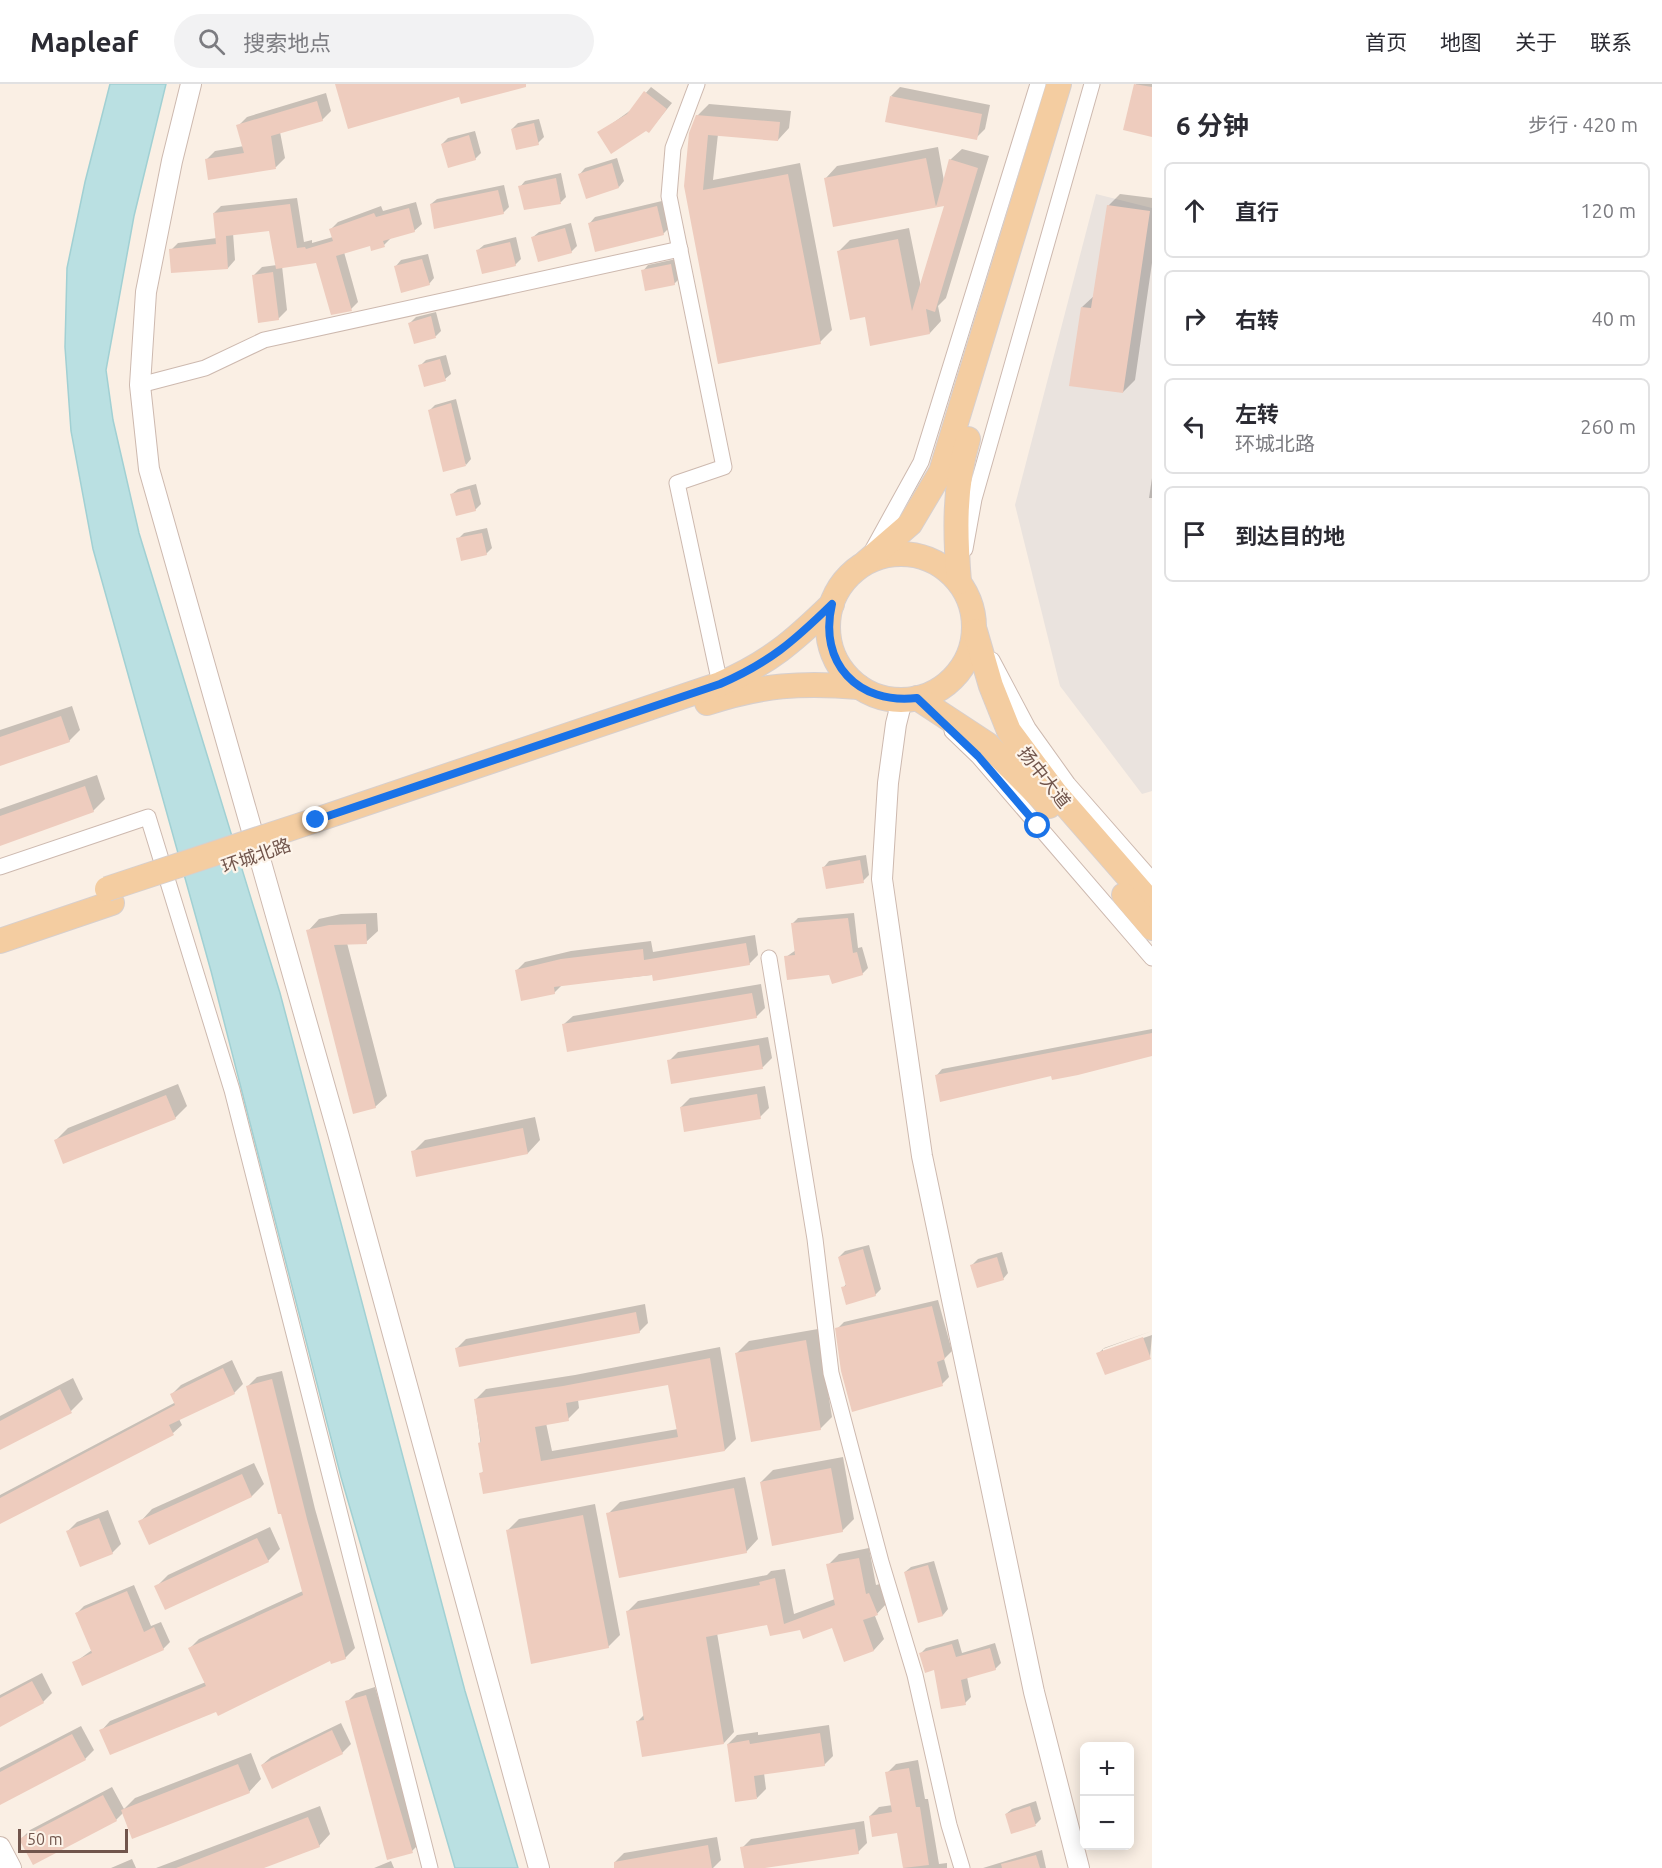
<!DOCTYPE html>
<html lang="zh">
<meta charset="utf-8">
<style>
body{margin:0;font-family:Ubuntu,"Noto Sans SC",sans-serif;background:#f2f2f3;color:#2b2b33}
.controls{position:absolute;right:18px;bottom:18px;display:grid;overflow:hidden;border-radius:9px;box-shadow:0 3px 15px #0003}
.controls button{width:54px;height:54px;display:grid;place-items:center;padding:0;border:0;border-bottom:2px solid #e1e1e2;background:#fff;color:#2b2b33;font:30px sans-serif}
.scale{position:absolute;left:18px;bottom:15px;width:110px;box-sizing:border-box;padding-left:6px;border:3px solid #71554c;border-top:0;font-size:16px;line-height:21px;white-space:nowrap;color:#71554c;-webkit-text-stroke:4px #fdf4ea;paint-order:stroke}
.stop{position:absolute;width:18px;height:18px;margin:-14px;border:4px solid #1a73e8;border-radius:50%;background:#fff}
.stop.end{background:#1a73e8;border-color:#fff;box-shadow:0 2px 6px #0008}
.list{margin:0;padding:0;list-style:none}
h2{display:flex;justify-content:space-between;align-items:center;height:78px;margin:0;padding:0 24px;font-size:26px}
h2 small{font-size:20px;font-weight:400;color:#7c7c81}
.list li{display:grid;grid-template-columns:39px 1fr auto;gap:18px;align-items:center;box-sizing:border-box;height:96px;margin:0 12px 12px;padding:0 12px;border:2px solid #e1e1e2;border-radius:9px}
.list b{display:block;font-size:22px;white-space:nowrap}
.list p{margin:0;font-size:20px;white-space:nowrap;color:#7c7c81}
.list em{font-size:20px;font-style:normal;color:#7c7c81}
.icon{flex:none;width:33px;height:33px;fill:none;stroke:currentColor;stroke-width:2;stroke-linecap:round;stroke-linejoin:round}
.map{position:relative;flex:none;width:1152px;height:1784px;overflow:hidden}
header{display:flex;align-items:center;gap:36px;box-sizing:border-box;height:84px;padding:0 30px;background:#fff;border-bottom:2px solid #e1e1e2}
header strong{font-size:28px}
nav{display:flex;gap:33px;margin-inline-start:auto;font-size:21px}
.search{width:420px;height:54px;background:#f2f2f3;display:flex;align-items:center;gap:15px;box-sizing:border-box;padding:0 21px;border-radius:33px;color:#7c7c81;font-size:22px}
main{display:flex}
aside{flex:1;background:#fff}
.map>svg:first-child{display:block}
</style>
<header>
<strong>Mapleaf</strong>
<div class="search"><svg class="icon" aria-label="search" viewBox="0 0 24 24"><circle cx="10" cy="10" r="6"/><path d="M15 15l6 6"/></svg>搜索地点</div>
<nav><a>首页</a><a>地图</a><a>关于</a><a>联系</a></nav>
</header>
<main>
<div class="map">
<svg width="1152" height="1784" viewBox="0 0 1152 1784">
<rect width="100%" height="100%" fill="#faefe4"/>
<!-- industrial -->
<polygon fill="#eae3de" points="1096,110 1152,124 1152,707 1142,710 1060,602 1015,421"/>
<!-- water -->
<polygon fill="#bae0e2" stroke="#a1d0d3" stroke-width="1.5" points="110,0 166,0 134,132 106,286 113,336 139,449 280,909 465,1607 518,1784 455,1784 341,1393 211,887 93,465 71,347 65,263 67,184 85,98"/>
<!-- shadow -->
<g fill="#0003" fill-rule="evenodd">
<polygon points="1136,0 1152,0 1152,51 1125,45"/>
<polygon points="651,3 672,19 654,41 646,45 599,49 631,26"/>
<polygon points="900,3 990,21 985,45 976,54 891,12"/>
<polygon points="326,9 331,27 322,36 280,48 285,74 276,83 209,94 206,76 215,67 244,62 238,42 247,33"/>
<polygon points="709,20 791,27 789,44 778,56 718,50 713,96 800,79 832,246 820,258 685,102 697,32"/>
<polygon points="539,35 544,53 538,59 512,45 518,39"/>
<polygon points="475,47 481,69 475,75 442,60 448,54"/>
<polygon points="938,63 944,97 950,76 962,65 989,72 946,214 938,222 941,237 930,249 866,231 838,168 850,156 909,144 921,203 946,120 835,141 826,94 837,82"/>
<polygon points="617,74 624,97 619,103 580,90 585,84"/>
<polygon points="561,89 566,113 561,118 527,124 520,103 525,97"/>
<polygon points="504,101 509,123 503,129 431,120 437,115"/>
<polygon points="1120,110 1152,114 1152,179 1135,296 1123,308 1082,223 1095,211 1108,122"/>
<polygon points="297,114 304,158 312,156 312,159 333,153 331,145 338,138 381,122 383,127 416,118 422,140 414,147 392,153 384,161 371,160 344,168 358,218 351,225 317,177 282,182 287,226 278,235 253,192 262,183 277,181 271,145 233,149 235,176 228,184 171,166 178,159 217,154 214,129 221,122"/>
<polygon points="662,117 669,144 663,150 590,139 595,133"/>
<polygon points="571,139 577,162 571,168 533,153 539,148"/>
<polygon points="516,153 521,175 515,181 478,166 484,161"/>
<polygon points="428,170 434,194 429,200 396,182 401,176"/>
<polygon points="676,175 680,194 674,200 643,187 648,181"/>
<polygon points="436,228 441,247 436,252 415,258 410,239 416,233"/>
<polygon points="446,271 451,290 445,295 420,282 426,276"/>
<polygon points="456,315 471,375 466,381 430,326 435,321"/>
<polygon points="1152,394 1152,414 1149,414"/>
<polygon points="476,400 481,420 475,426 452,410 458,405"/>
<polygon points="487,444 492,464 486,470 458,455 464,449"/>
<polygon points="72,622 80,646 69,657 0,680 0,646"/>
<polygon points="97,691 105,715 93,727 0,760 0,725"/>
<polygon points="866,771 869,791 863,797 824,783 829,777"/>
<polygon points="377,829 378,847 366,858 347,859 387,1012 375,1023 308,847 319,835 341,830"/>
<polygon points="854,829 858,864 862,863 868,884 862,890 831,889 786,873 796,866 792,840 798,834"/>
<polygon points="755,851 758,871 749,880 562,901 554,909 516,887 525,878 571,867 651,857 653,868"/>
<polygon points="761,900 765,924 756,933 564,940 573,932"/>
<polygon points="1152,945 1152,971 1052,990 937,991 942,985"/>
<polygon points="768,953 772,974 763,983 672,998 669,977 678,968"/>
<polygon points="178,1000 187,1022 175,1034 56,1056 68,1044"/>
<polygon points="765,1002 769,1024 760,1033 681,1023 690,1014"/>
<polygon points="535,1033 540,1056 528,1069 413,1068 425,1056"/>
<polygon points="869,1161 881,1205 875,1211 843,1204 847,1199 839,1173 845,1167"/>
<polygon points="1002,1168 1008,1189 1003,1195 972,1181 978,1175"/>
<polygon points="938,1216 952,1267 944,1275 949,1293 942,1300 837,1245 844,1238"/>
<polygon points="645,1220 648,1239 639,1248 457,1264 466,1255"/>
<polygon points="818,1245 832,1333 820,1345 737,1269 749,1257"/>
<polygon points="1152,1247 1103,1265 1103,1268 1152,1251 1150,1274 1098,1270 1104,1264"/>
<path d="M 720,1263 L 736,1355 L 725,1366 L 481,1390 L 484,1386 L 475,1316 L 486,1305 L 575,1291 ZM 669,1299 L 678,1345 L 552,1367 L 546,1339 L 568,1335 L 579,1324 L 578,1316 Z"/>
<polygon points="232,1276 243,1300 234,1309 179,1335 182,1341 173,1349 0,1439 0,1411 176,1318 172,1310 181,1301"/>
<polygon points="282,1287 315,1425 355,1564 345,1574 331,1575 216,1626 101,1647 110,1637 206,1598 190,1564 199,1555 303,1507 248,1302 257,1293"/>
<polygon points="73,1294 83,1315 71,1327 0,1364 0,1332"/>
<polygon points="843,1373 854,1435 842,1447 761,1398 773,1386"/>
<polygon points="254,1379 264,1400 252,1412 150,1459 140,1438 152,1425"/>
<polygon points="745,1393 758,1455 746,1468 608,1430 620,1418"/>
<polygon points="595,1420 620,1551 608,1563 507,1447 519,1435"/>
<polygon points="108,1426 121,1460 112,1469 68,1447 77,1438"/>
<polygon points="270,1443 280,1465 268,1477 156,1503 168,1491"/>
<polygon points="869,1464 876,1501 880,1500 887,1519 875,1532 884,1555 874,1566 845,1576 833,1542 801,1544 769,1539 717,1549 734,1648 724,1659 637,1638 645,1630 628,1527 638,1517 767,1491 771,1487 785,1485 794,1530 835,1515 828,1481 839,1470"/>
<polygon points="934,1477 948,1525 943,1531 919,1537 905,1488 911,1483"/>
<polygon points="134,1501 151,1542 161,1538 170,1558 163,1565 74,1579 92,1566 77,1529 84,1522"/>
<polygon points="958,1555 962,1569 995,1559 1001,1579 995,1585 967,1593 971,1613 965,1619 920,1570 926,1564"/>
<polygon points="42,1589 52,1609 43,1618 0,1641 0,1611"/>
<polygon points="375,1603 421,1758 412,1767 347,1618 356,1609"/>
<polygon points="341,1639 351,1660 342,1669 262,1681 271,1673"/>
<polygon points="829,1641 833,1672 824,1681 764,1689 766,1705 757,1714 728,1660 737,1651 758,1648 758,1651"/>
<polygon points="81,1642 94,1666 85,1675 0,1715 0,1684"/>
<polygon points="251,1669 261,1695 249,1708 124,1728 116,1736 21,1755 30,1746 112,1703 124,1725 135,1714"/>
<polygon points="918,1676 925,1715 928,1715 939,1780 947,1779 947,1784 904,1784 898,1748 870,1732 879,1723 893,1721 887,1689 896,1680"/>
<polygon points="1036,1717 1041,1735 1036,1740 1012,1748 1006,1730 1012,1725"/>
<polygon points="320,1722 330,1750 319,1762 260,1784 156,1784"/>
<polygon points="864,1737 867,1759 858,1768 745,1784 742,1764 751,1755"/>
<polygon points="717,1753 721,1776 713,1784 616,1784 615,1778 624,1769"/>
<polygon points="1042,1766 1046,1784 983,1784"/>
<polygon points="132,1775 136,1784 111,1784"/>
<polygon points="391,1777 394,1784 374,1784"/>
</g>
<!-- building -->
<g fill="#eeccbe" fill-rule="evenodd">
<polygon points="335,0 526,0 526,3 461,20 459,13 348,45"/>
<polygon points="1134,0 1152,3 1152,53 1123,46"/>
<polygon points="644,7 667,25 649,49 646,47 611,70 597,48 627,30"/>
<polygon points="890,12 982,30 977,56 885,38"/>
<polygon points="317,17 323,37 271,52 276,85 208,96 205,75 244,69 236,41"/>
<polygon points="696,31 780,38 778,57 708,51 703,106 788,90 821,260 718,280 684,102 689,49"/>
<polygon points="534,39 539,61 516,66 511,45"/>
<polygon points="469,51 476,76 448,84 441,60"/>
<polygon points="926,74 936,123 949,75 978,84 935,228 926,225 930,250 870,262 865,233 850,236 837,167 898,155 912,227 944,122 833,143 824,94"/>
<polygon points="612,79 619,104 586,115 578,90"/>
<polygon points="556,94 561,120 524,126 518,102"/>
<polygon points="498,106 504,130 434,145 430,120"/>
<polygon points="290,120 297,164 305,163 306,165 333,157 329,145 374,129 376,133 409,124 415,148 383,157 385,163 371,167 370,162 336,172 352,227 331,231 316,179 276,185 269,147 226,152 228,185 171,189 169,165 216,160 213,129"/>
<polygon points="1107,121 1150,127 1123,309 1069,302 1081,223 1091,224"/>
<polygon points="657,122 664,151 595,168 588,139"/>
<polygon points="565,144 572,169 538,178 531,153"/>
<polygon points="510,158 516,182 482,190 476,166"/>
<polygon points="422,175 430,201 401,209 394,182"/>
<polygon points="671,180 675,201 645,207 641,186"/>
<polygon points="273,188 279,236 258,239 252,191"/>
<polygon points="431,232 436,254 414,260 408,239"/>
<polygon points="440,275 446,297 424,303 418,281"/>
<polygon points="451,319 466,382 443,388 428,326"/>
<polygon points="470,405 476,427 456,432 450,410"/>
<polygon points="482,449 487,471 461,477 456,454"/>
<polygon points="61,632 70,658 0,682 0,653"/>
<polygon points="85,702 94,728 0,762 0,732"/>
<polygon points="860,776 864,799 826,805 822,783"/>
<polygon points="848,834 853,869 857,868 863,891 832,900 829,891 787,896 784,872 795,871 791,839"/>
<polygon points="366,840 367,860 334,861 376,1024 353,1030 306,846 329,841"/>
<polygon points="746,859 750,881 653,897 652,891 554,903 555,910 521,917 515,886 561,875 643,865 644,876"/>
<polygon points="752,909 757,934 567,968 562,940"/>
<polygon points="1152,949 1152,972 1078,991 1052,996 1051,992 940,1018 935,991"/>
<polygon points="759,961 763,985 671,1000 667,976"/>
<polygon points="757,1010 761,1035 684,1048 680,1023"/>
<polygon points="166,1011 176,1035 63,1080 54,1056"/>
<polygon points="523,1044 528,1070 416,1093 411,1067"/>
<polygon points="863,1165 876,1212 846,1221 841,1203 846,1202 838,1173"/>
<polygon points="997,1173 1004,1196 977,1204 970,1181"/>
<polygon points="932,1222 945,1275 937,1278 943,1302 852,1328 841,1287 835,1244"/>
<polygon points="636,1228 640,1249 459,1283 455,1264"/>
<polygon points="1143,1253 1151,1275 1105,1291 1096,1269"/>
<polygon points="806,1256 821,1346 751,1358 735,1269"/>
<path d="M 710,1274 L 725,1367 L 483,1410 L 479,1389 L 483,1388 L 478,1359 L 481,1358 L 474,1315 L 563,1302 ZM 668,1301 L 678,1353 L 541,1377 L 535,1343 L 569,1337 L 566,1319 Z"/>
<polygon points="223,1284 235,1310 169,1341 174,1351 0,1440 0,1414 175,1321 170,1310"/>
<polygon points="272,1295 307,1435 346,1575 331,1580 330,1577 218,1632 216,1628 110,1671 99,1646 206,1602 188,1564 303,1511 281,1430 278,1430 246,1302"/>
<polygon points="60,1305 72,1329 0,1366 0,1337"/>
<polygon points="831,1384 843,1448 772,1462 760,1398"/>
<polygon points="242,1390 252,1413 149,1461 138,1437"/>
<polygon points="734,1404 747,1469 619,1494 606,1429"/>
<polygon points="583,1431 609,1564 531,1580 506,1446"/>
<polygon points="99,1434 113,1470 80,1483 66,1447"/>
<polygon points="257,1454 269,1478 165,1526 154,1502"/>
<polygon points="859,1474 866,1510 869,1509 878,1531 863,1536 874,1567 844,1578 832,1544 803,1555 800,1546 770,1552 767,1541 706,1553 724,1660 642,1673 636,1637 644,1636 626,1527 760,1501 759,1498 775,1494 784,1540 835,1521 826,1480"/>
<polygon points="928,1481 943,1532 918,1539 904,1488"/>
<polygon points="127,1507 144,1548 154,1543 164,1566 82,1602 72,1578 92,1569 75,1529"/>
<polygon points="952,1560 956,1573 990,1564 996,1586 961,1596 966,1621 941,1625 934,1586 925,1589 919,1569"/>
<polygon points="32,1597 44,1619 0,1643 0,1614"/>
<polygon points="366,1611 413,1769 387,1776 345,1617"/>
<polygon points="332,1646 343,1670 272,1705 261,1681"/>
<polygon points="820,1649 825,1682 754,1692 757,1715 735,1718 727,1660 749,1656 750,1660"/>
<polygon points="72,1650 86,1676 0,1721 0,1688"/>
<polygon points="238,1680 250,1709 132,1755 121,1726"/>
<polygon points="909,1684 916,1723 920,1723 929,1781 903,1784 897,1749 872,1753 869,1732 892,1728 885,1688"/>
<polygon points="103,1711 117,1737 33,1781 19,1755"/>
<polygon points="1030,1722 1036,1742 1011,1750 1005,1730"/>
<polygon points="308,1733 320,1763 264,1784 176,1784"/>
<polygon points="855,1745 859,1770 765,1784 744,1784 740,1763"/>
<polygon points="708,1761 712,1784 614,1784 614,1778"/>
<polygon points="1036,1771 1040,1784 1002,1784 1001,1780"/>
</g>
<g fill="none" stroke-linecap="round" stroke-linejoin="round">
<!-- minor casing -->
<g stroke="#cdb9af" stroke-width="17">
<g id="minor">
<polyline points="697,0 673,64 669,112 724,383 677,399 720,600"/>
<polyline points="140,301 205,284 264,256 680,165"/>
<polyline points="873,465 921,378 1038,0"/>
<polyline points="965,465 974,415 1092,0"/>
<polyline points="992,576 1028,644 1068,700 1152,796"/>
<polyline points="952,647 978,672 1152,874"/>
<polyline points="0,783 148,733 232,1006 430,1784"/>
<polyline points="769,874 815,1155 831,1289 881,1478 915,1591 949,1741 962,1784"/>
</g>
</g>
<!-- tertiary casing -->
<g stroke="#cdb9af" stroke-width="22">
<g id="tertiary">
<polyline points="191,0 172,77 146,208 140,301 149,385 338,1049 539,1784"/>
<polyline points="902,616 896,640 888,699 882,795 922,1072 1034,1608 1079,1784"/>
<polyline points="0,1763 11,1784"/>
</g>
</g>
<!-- primary casing -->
<g stroke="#d7cfcd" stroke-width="26">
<g id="primary">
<circle cx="901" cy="543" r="73"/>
<polyline points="866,478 910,440 941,388 1059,0"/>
<path d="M 959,498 C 955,448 954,403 968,355"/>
<polyline points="975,547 991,602 1009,647 1056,710 1152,820"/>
<polyline points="917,614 987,660 1049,722"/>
<path d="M 707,619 C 761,601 802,598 859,603"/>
<path d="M 316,736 L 720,600 C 769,579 794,557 832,520"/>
<polyline points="1124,811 1152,844"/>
<polyline points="0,857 112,819"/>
</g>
</g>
<!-- minor -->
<use href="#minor" stroke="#fff" stroke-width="15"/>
<!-- tertiary -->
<use href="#tertiary" stroke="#fff" stroke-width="20"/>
<!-- primary -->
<use href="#primary" stroke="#f4cda1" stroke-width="24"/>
<!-- primary-bridge casing -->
<g stroke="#d7cfcd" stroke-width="26" stroke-linecap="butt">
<polyline id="primary-bridge" points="107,805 316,736"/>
</g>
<!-- primary-bridge -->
<use href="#primary-bridge" stroke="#f4cda1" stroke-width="24"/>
</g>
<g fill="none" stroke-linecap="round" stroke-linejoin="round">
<!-- route -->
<path stroke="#1a73e8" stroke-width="8" d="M 316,736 L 720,600 C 769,579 794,557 832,520 C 818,579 858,621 917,614 L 978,672 L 1038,742"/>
</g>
<g text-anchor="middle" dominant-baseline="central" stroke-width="4.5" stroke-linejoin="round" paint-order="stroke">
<!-- street labels -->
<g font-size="18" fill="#71554c" stroke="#fdf4ea">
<text transform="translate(1045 693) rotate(52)">扬中大道</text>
<text transform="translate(256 771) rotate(-19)">环城北路</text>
</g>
</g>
</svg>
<div class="controls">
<button>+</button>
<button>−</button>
</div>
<div class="scale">50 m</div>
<div class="stop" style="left:1038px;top:742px"></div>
<div class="stop end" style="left:316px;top:736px"></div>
</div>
<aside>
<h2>6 分钟<small>步行 · 420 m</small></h2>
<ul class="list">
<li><svg class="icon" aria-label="ahead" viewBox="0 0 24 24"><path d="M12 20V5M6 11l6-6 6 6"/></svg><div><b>直行</b></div><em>120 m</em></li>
<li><svg class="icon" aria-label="right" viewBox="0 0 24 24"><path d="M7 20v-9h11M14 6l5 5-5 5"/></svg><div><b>右转</b></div><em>40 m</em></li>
<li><svg class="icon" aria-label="left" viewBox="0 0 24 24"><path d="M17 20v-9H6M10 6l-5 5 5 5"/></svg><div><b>左转</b><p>环城北路</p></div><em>260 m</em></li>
<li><svg class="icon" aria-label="arrive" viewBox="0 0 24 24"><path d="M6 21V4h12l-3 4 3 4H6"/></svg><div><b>到达目的地</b></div></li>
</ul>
</aside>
</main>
